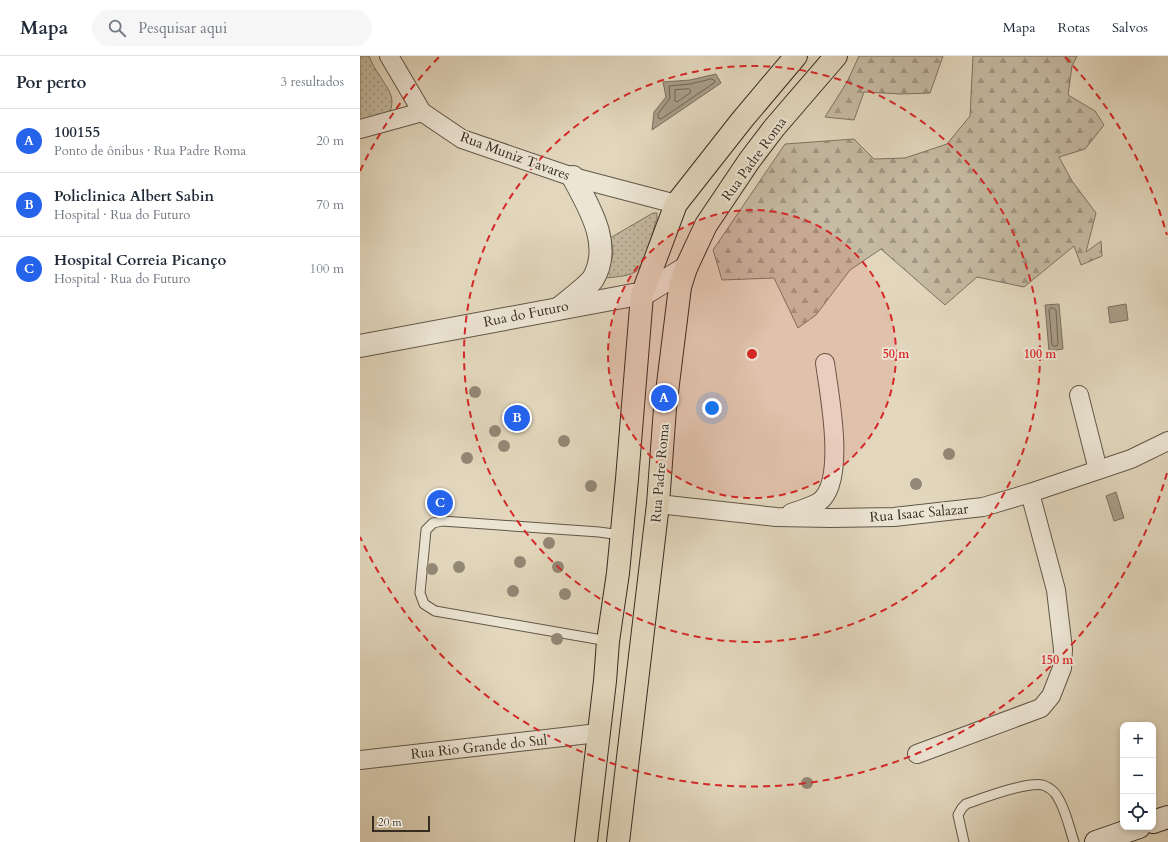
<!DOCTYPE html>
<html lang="pt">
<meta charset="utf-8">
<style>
body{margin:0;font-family:Cardo,serif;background:#f6f6f7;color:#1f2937}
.controls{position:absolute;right:12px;bottom:12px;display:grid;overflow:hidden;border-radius:8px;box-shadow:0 2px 6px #0003}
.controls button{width:36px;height:36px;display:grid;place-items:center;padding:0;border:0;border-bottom:1px solid #e0e1e3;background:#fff;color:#1f2937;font:20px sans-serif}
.scale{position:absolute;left:12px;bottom:10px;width:58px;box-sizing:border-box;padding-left:4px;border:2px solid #362c21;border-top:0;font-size:11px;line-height:14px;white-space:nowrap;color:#362c21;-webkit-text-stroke:3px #ece5d4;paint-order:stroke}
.you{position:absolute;left:352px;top:352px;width:14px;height:14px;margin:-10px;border:3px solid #fff;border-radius:50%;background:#1a73e8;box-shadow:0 0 0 6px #1a73e833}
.badge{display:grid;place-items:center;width:26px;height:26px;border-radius:50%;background:#2563eb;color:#fff;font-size:13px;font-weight:700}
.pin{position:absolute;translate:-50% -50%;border:2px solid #fff;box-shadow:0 1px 4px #0006}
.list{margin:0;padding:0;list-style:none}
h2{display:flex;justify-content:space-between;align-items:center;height:52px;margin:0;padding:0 16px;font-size:17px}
h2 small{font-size:13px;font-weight:400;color:#747a83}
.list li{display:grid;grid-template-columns:26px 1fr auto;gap:12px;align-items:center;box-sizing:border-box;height:64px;padding:0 16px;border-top:1px solid #e0e1e3}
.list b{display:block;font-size:15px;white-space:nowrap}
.list p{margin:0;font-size:13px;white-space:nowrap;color:#747a83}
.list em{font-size:13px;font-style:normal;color:#747a83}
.icon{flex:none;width:22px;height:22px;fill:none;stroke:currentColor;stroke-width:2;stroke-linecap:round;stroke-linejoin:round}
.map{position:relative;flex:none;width:808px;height:786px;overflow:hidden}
header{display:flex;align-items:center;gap:24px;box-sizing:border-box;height:56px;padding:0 20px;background:#fff;border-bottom:1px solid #e0e1e3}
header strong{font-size:19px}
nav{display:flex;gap:22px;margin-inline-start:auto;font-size:14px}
.search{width:280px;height:36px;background:#f6f6f7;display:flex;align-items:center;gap:10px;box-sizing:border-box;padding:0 14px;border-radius:22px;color:#747a83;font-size:15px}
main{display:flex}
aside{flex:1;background:#fff}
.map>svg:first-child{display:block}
</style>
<header>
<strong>Mapa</strong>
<div class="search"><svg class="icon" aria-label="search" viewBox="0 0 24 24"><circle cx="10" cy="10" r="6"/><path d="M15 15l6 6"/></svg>Pesquisar aqui</div>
<nav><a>Mapa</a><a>Rotas</a><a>Salvos</a></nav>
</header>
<main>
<aside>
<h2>Por perto<small>3 resultados</small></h2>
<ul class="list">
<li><span class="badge">A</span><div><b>100155</b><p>Ponto de ônibus · Rua Padre Roma</p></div><em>20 m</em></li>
<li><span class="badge">B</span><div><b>Policlinica Albert Sabin</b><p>Hospital · Rua do Futuro</p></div><em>70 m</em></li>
<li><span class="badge">C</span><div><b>Hospital Correia Picanço</b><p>Hospital · Rua do Futuro</p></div><em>100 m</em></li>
</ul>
</aside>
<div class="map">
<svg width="808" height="786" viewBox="0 0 808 786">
<defs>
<pattern id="forest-firs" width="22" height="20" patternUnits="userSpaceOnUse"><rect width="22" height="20" fill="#c5baa2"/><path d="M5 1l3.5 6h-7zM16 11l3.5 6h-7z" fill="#a19784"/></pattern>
<pattern id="park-dots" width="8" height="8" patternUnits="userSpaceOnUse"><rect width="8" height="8" fill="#c5baa2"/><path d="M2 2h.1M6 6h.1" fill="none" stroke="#a19784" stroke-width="1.8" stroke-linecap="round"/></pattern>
</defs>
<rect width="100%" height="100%" fill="#e2d7bd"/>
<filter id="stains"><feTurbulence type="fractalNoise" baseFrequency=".005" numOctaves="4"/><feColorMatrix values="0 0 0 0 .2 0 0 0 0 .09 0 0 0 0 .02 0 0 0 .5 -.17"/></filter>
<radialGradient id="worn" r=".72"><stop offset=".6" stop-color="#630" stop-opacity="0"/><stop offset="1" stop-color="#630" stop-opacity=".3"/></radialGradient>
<!-- forest -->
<g fill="url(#forest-firs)" stroke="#7e7362">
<polygon points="499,0 583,0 570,37 542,38 504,36 494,64 465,61 487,26"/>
<polygon points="613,0 717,0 712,10 708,39 735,55 744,69 725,93 699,101 712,125 736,157 726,196 741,185 742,200 721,209 714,190 664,231 617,221 585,249 521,193 490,214 456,259 438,272 414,222 362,224 353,194 425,88 494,83 514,103 545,102 587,88 610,60"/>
</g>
<!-- park -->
<g fill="url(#park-dots)" stroke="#7e7362">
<path d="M 0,0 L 9,0 C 12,7 15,14 20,20 C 27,32 36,41 30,55 L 0,69 Z"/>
<path d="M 293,157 L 297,157 L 297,162 C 293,174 285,210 275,216 C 266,221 254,221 244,222 L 252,203 L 253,194 L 250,182 Z"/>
</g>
<!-- water -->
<g fill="#a89d88" stroke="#7a705f">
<polygon points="356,18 361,27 292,74 294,56 306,41 303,26 330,24"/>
<polygon points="699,248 703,293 689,295 685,249"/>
<polygon points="766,248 768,264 750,267 748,251"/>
<polygon points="756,436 764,462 754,465 746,440"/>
</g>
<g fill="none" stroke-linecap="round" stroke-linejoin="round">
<!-- shore -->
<g stroke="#6f6454" stroke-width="1">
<polygon points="352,23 355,25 354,27 301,63 298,62 298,58 310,42 309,30 330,28"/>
<polygon points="329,33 331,35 330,37 317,46 315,45 315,34"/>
<polygon points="691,252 694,252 696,254 698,288 697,290 693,290 692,288 689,254"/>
</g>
<!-- service casing -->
<g stroke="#615748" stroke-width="11">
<g id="service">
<polyline points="248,585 75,555 64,548 60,537 66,474 73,467 82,465 239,476 261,479"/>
<path d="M 604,786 L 598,759 L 602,752 L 606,748 C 623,742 668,725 683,729 C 688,731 694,735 697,740 C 706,754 709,771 714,786"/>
</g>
</g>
<!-- minor casing -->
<g stroke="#615748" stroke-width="20">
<g id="minor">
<polyline points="29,0 62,56 102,83 213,121 316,148"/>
<polyline points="0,73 62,56"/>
<polyline points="719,339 738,414"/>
<polyline points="298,448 416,461 471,462 534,461 623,451 670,437 771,403 808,385"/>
<path d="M 431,457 C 439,454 451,451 459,446 C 487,426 469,337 465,307"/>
<polyline points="557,698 681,652 691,640 702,612 703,593 696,534 670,437"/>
<polyline points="0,704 238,677"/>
</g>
</g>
<!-- tertiary casing -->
<g stroke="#615748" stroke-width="24">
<g id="tertiary">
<path d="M 200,252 C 208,245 228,230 233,223 C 253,189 229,151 213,121"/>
<polyline points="0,290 273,239 282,239 326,212"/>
</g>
</g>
<!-- secondary casing -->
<g stroke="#362c21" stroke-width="24">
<g id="secondary">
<polyline points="793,766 808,761"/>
<polyline points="736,786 779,771"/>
</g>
</g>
<!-- primary casing -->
<g stroke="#362c21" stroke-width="24">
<g id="primary">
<polyline points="226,786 245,625 248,585 258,517 267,423 282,239 316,148 382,64 436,0"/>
<polyline points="258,786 298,448 305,352 320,231 326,212 346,169 389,105 414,72 476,0"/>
</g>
</g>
<!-- service -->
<use href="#service" stroke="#ece5d4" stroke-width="9"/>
<!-- minor -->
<use href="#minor" stroke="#ece5d4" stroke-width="18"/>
<!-- tertiary -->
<use href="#tertiary" stroke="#ece5d4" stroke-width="22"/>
<!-- secondary -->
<use href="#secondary" stroke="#ece5d4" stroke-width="22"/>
<!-- primary -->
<use href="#primary" stroke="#e2d7bd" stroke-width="22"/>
</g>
<!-- trees -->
<g fill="#938876">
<circle cx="115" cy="336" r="6"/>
<circle cx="135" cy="375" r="6"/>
<circle cx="204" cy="385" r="6"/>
<circle cx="144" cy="390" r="6"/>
<circle cx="589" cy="398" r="6"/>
<circle cx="107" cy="402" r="6"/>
<circle cx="556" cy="428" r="6"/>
<circle cx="231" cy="430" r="6"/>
<circle cx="189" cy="487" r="6"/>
<circle cx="160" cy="506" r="6"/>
<circle cx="99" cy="511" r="6"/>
<circle cx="198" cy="511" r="6"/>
<circle cx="72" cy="513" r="6"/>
<circle cx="153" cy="535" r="6"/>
<circle cx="205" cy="538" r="6"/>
<circle cx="197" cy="583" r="6"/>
<circle cx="447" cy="727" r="6"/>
</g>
<!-- distance rings -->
<circle cx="392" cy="298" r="144" fill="#d62828" fill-opacity=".12"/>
<g fill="none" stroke="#d62828" stroke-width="2" stroke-dasharray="7 5">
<circle cx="392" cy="298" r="144"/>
<circle cx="392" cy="298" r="288"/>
<path d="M807 417A432 432 0 0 1 0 481M0 115A432 432 0 0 1 79 1M705 1A432 432 0 0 1 807 179"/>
</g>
<g text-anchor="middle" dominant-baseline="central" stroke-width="4" stroke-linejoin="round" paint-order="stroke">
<!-- street labels -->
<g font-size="14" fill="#362c21" stroke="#ece5d4">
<text transform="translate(155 100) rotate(20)">Rua Muniz Tavares</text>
<text transform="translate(394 103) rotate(-54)">Rua Padre Roma</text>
<text transform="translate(166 258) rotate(-11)">Rua do Futuro</text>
<text transform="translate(300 417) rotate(-85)">Rua Padre Roma</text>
<text transform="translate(559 457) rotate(-5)">Rua Isaac Salazar</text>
<text transform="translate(119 691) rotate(-6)">Rua Rio Grande do Sul</text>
</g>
</g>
<circle cx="392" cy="298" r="6" fill="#d62828" stroke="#ece5d4" stroke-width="2"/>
<g font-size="12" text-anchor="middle" font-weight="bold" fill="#d62828" stroke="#ece5d4" stroke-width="4" stroke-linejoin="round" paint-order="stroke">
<text x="536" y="302">50 m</text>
<text x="680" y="302">100 m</text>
<text x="697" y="608">150 m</text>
</g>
<rect width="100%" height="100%" filter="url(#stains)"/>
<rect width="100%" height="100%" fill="url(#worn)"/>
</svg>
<div class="controls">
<button>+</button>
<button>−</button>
<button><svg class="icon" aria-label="locate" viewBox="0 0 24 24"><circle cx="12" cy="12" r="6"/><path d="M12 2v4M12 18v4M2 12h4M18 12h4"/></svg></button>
</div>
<div class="scale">20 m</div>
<div class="you"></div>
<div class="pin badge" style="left:304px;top:342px">A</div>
<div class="pin badge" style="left:157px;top:362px">B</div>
<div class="pin badge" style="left:80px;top:447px">C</div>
</div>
</main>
